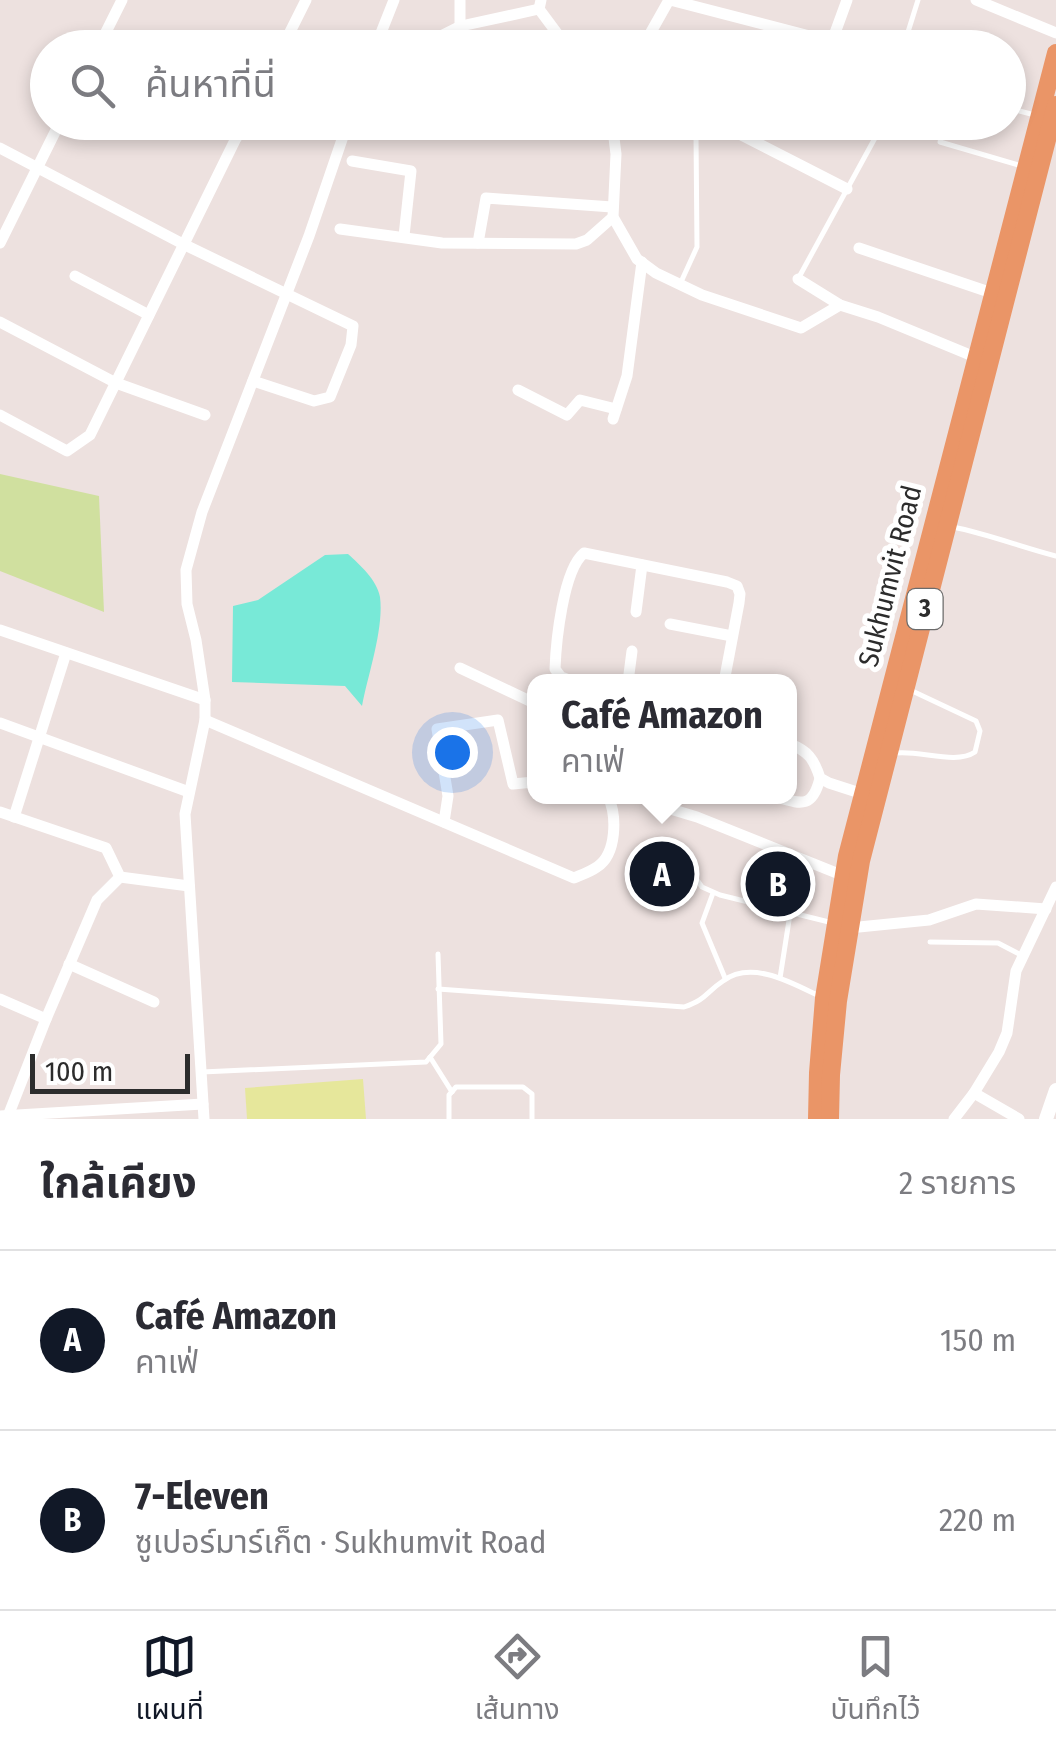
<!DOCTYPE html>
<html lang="th">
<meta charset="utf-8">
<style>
body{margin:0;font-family:"Fira Sans Condensed","Noto Sans Thai",sans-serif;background:#f7f7f7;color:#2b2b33}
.scale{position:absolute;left:30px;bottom:25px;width:160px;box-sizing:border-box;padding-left:10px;border:5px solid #2c2c2c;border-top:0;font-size:28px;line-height:35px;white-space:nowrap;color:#2c2c2c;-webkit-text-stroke:8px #fff;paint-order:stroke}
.you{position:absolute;left:452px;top:752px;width:35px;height:35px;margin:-25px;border:8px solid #fff;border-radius:50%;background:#1a73e8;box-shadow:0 0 0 15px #1a73e833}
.badge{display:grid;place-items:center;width:65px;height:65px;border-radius:50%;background:#111827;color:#fff;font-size:32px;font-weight:700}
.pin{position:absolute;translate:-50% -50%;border:5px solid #fff;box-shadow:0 2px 10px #0006}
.popup{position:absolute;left:527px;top:674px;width:270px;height:130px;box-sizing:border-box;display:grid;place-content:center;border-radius:20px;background:#fff;filter:drop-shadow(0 2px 8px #0005);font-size:32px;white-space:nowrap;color:#7c7c81}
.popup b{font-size:38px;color:#2b2b33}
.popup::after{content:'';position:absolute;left:50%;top:100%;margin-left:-20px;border:20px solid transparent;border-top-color:#fff}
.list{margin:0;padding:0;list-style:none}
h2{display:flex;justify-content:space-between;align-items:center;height:130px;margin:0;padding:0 40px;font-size:42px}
h2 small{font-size:32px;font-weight:400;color:#7c7c81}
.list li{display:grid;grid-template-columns:65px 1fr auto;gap:30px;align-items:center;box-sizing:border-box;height:180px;padding:0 40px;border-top:2px solid #e1e1e2}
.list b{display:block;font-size:38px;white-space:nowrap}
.list p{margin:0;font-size:32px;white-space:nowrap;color:#7c7c81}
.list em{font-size:32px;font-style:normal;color:#7c7c81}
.icon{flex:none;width:55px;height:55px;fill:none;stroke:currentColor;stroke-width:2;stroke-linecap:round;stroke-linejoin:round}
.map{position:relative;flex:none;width:1056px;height:1119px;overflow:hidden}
.search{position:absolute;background:#fff;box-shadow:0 5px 15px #0003;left:30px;right:30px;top:30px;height:110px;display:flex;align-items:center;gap:25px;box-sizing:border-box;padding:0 35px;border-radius:55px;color:#7c7c81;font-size:38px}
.sheet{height:490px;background:#fff}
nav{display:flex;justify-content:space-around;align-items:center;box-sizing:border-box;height:140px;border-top:2px solid #e1e1e2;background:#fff;font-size:28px;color:#7c7c81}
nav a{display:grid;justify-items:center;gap:5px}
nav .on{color:#111827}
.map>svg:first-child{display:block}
</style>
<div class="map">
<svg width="1056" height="1119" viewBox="0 0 1056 1119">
<rect width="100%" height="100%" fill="#ede1df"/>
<!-- green -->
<polygon fill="#d0e09f" points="0,474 99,496 104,612 0,571"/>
<!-- pitch -->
<polygon fill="#e6e79b" points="363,1079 366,1119 247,1119 245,1088"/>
<!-- water -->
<path fill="#78e9d7" d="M 348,554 C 360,565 377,580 380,597 C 384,629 368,674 362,706 L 345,686 L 232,682 L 233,606 L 258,600 L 325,555 Z"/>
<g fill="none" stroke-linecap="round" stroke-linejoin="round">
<!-- service -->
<g stroke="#fff" stroke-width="5">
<polyline points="903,48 918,0"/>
<polyline points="1008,108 1035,115"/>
<polyline points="945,122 940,142 1022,166"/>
<polyline points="798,279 875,138 879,122"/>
<polyline points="681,282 697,247 696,136"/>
<path d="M 953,527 C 988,534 1021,547 1056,556"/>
<path d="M 896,753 C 920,750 956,765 975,752 L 980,731 L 976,721 L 908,689"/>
<polyline points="681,857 702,887 720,895 833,923"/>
<polyline points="713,893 702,923 725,978"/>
<polyline points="930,942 998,943 1021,955"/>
<polyline points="780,978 790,914"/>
<path d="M 438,989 L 684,1007 C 707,999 705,993 723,981 C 752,959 794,984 821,997"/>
<polyline points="430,1057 452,1092"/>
<polyline points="202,1072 426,1062 441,1044 438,954"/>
<polyline points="449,1119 449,1095 456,1087 523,1087 532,1094 532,1119"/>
</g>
<!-- minor -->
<g stroke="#fff" stroke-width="11">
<polyline points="460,0 460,48"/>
<polyline points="541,0 539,9 568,48"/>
<polyline points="670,0 825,40 835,33 847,0"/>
<polyline points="976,0 1056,33"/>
<polyline points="391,40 433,40 461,26 539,9"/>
<polyline points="98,48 122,0"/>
<polyline points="282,48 306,0"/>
<polyline points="375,48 394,0"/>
<polyline points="642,48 669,0"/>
<polyline points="210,122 237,137"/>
<polyline points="612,122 616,154 613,217 637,259 656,273 702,295 801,328 840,305 878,317 975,357"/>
<polyline points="613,133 718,123 847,189"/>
<polyline points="0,148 183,244 353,326 351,345 330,397 314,401 253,381"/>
<polyline points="352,161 411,171 404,236"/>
<polyline points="340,229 442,243 576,244 587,240 613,217"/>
<polyline points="0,243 60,122"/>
<polyline points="478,243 486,198 612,207"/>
<polyline points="859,248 992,293"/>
<polyline points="75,276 149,315"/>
<polyline points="798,279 840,305"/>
<polyline points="0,322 116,383 205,415"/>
<polyline points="518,390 567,415 580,400 616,409"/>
<polyline points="0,415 67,451 90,435 244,122"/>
<polyline points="613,419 627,376 642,262"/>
<polyline points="636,612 642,565"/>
<polyline points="670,624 732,636"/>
<polyline points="0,630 205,700"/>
<polyline points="460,668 534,703"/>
<path d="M 574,682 L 561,677 L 555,669 C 556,642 563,570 584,553 L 727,582 L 737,586 L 740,594 L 739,603 L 724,682"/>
<polyline points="628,682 632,651"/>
<path d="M 205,720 L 574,878 C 581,875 590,872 597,867 C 617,854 617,816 608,796"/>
<polyline points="0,723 189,792"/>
<path d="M 790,744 C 808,751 814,759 820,778 L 829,783 L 863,794"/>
<polyline points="661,796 667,808 697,817 844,876"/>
<path d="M 772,796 C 799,803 812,811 820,778"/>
<polyline points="0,812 106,848 120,877 189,886"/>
<polyline points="14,817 66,653"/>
<polyline points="444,822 448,796 437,729 498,720 513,784 534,782"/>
<polyline points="849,928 929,920 976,904 1046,909"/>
<polyline points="69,964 154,1002"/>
<polyline points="0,999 46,1019"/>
<polyline points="974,1093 1019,1119"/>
<polyline points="0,1116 203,1104"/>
<polyline points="8,1116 46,1019 97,900 120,877"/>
<polyline points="204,1119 185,814 205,720 205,700 196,640 187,604 186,570 202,512 309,236 348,122"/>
<polyline points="954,1119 974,1093 999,1052 1007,1033 1016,971 1056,887"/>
</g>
<!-- tertiary -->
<polyline stroke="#fff" stroke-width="14" points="1046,1119 1056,1090"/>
<!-- primary -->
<g stroke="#ea9567" stroke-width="18">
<polyline points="817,1119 818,1073 824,998 847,856 1056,53"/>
<polyline points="830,1119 831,1075 838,1001 861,861 1056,105"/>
</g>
</g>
<g text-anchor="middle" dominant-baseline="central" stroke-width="10" stroke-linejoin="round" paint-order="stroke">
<!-- shield labels -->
<rect fill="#fff" stroke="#6b6b6b" stroke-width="2.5" x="907.5" y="589" width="35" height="40" rx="8"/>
<g font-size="25" font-weight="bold" fill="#2c2c2c">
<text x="925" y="609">3</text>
</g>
<!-- street labels -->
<g font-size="28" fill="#2c2c2c" stroke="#fff">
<text transform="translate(890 576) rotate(-76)">Sukhumvit Road</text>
</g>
</g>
</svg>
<div class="scale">100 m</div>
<div class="you"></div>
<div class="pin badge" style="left:662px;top:874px">A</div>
<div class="popup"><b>Café Amazon</b>คาเฟ่</div>
<div class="pin badge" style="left:778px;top:884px">B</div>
<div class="search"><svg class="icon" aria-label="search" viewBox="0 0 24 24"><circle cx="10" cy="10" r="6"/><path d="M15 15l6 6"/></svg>ค้นหาที่นี่</div>
</div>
<section class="sheet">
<h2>ใกล้เคียง<small>2 รายการ</small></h2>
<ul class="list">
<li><span class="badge">A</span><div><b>Café Amazon</b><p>คาเฟ่</p></div><em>150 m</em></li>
<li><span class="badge">B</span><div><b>7-Eleven</b><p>ซูเปอร์มาร์เก็ต · Sukhumvit Road</p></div><em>220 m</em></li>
</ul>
</section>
<nav>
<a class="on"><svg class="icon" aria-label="map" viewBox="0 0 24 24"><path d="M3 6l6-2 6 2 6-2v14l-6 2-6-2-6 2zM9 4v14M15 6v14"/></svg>แผนที่</a>
<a><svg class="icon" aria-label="directions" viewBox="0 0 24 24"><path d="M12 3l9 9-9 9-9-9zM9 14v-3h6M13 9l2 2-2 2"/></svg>เส้นทาง</a>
<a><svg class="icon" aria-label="saved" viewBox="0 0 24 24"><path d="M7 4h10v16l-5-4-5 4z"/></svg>บันทึกไว้</a>
</nav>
